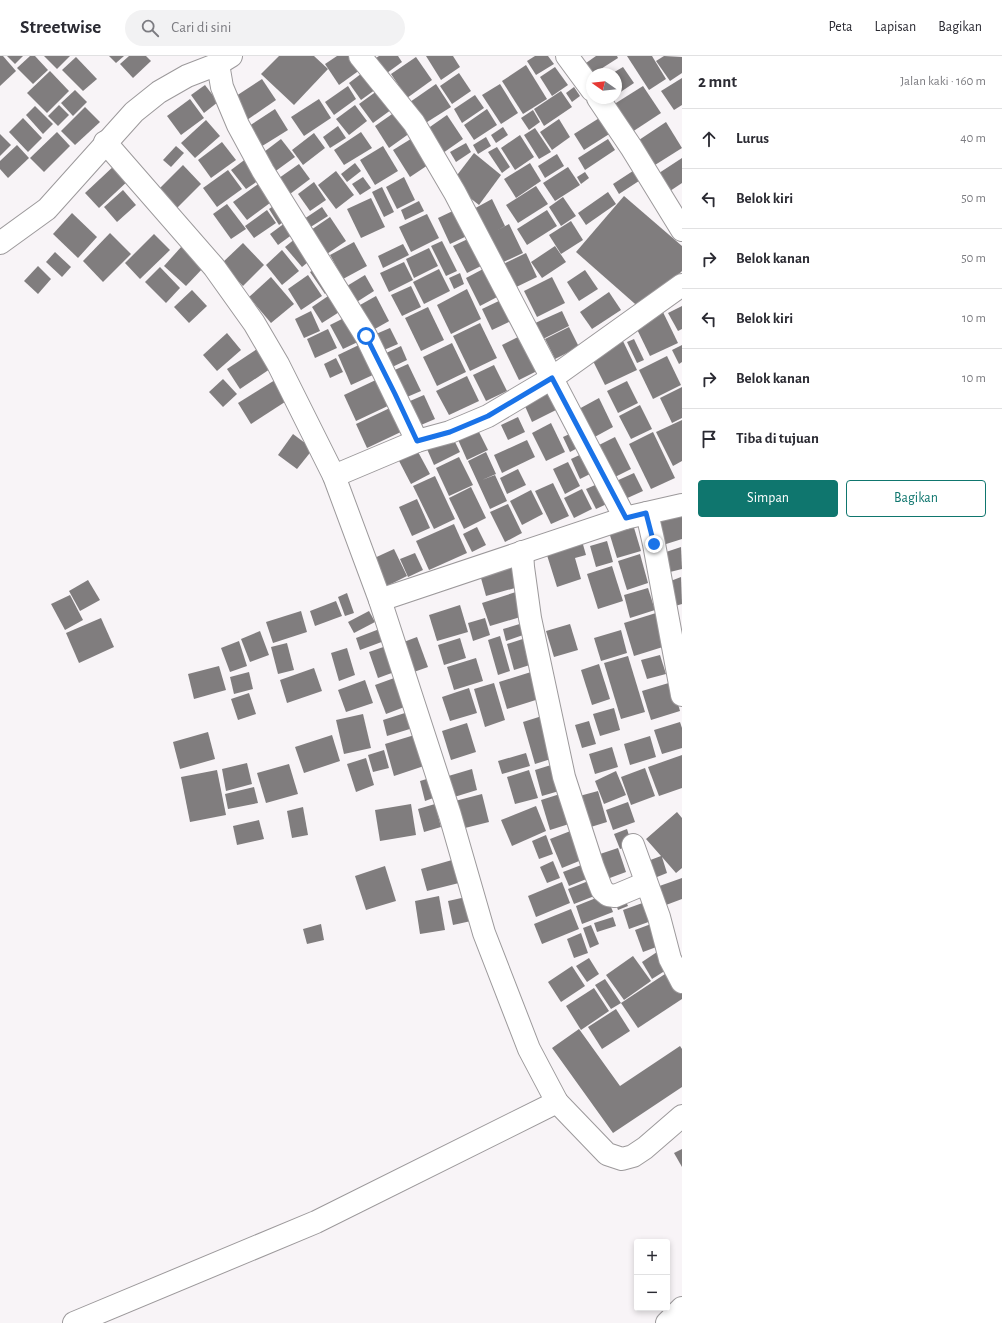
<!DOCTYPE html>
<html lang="id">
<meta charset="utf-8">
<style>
body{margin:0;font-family:"Alegreya Sans",sans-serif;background:#f2f2f3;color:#2b2b33}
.controls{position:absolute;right:12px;bottom:12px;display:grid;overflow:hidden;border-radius:4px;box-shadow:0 2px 6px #0003}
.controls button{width:36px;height:36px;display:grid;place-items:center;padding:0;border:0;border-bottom:1px solid #e1e1e2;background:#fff;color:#2b2b33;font:20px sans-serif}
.compass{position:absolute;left:586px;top:12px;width:36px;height:36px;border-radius:50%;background:#fff;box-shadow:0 2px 6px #0003;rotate:284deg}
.stop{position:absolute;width:12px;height:12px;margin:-9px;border:3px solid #1a73e8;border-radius:50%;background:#fff}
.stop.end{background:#1a73e8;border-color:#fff;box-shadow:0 1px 4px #0008}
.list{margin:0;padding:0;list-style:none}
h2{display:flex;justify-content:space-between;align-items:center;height:52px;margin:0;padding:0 16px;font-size:17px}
h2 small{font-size:13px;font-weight:400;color:#7c7c81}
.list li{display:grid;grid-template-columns:26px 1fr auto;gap:12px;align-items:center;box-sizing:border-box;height:60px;padding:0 16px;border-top:1px solid #e1e1e2}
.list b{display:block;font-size:15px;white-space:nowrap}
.list em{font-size:13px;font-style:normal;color:#7c7c81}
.actions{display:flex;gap:8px;padding:12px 16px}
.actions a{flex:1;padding:9px 0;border:1px solid #0f766e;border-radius:4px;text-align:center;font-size:14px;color:#0f766e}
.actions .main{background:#0f766e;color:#fff}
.icon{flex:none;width:22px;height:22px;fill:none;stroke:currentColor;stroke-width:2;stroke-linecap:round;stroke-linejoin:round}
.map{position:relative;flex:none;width:682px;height:1267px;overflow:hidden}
header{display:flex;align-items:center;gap:24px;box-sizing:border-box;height:56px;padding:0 20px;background:#fff;border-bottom:1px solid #e1e1e2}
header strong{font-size:19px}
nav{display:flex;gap:22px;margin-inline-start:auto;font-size:14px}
.search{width:280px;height:36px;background:#f2f2f3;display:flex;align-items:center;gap:10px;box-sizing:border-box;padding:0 14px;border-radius:22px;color:#7c7c81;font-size:15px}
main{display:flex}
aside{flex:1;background:#fff}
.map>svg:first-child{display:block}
</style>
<header>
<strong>Streetwise</strong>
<div class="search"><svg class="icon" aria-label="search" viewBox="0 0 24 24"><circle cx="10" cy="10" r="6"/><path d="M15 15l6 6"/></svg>Cari di sini</div>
<nav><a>Peta</a><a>Lapisan</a><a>Bagikan</a></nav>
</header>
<main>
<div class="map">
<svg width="682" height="1267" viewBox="0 0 682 1267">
<rect width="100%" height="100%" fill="#f8f4f7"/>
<!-- building -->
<g fill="#807d7e">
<polygon points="0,0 3,0 16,15 0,30"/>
<polygon points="7,0 23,0 15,8"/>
<polygon points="30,0 35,0 48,14 33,28 17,12"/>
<polygon points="44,0 70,0 57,13"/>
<polygon points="109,0 124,0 116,7"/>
<polygon points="129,0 146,0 151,5 133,22 120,8"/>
<polygon points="279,0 314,0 328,13 294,49 261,18"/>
<polygon points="337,0 357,0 364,11 339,29 325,8"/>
<polygon points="379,0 398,0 402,6 387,17 376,2"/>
<polygon points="426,0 453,0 460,11 441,24"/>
<polygon points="535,0 548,0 554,8 536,19 527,5"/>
<polygon points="596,0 617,0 618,2 593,18 586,7"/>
<polygon points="627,0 652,0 666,23 649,34"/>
<polygon points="664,0 682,1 682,17 670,25 656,5"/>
<polygon points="76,1 97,23 83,35 62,14"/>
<polygon points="416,1 432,24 407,42 391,18"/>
<polygon points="526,9 547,43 523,58 502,25"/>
<polygon points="555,11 568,29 552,40 540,21"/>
<polygon points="623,11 634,27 616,39 616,18 611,18"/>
<polygon points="366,14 379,31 361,44 349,27"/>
<polygon points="50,15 69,35 47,57 27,37"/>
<polygon points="459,17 471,35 452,48 440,30"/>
<polygon points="682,22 682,49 674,54 661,35"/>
<polygon points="262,23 276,44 247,64 233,42"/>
<polygon points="436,28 451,51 424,68 410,46"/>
<polygon points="500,28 518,57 501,68 482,39"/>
<polygon points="205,29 218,46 204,57 191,39"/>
<polygon points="348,30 356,43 334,59 325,46"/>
<polygon points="643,30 661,57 626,80 608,52"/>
<polygon points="574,31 580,40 572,46 566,37"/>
<polygon points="381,32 395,51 373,67 359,48"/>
<polygon points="75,34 87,46 73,60 61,47"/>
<polygon points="561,35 572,51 544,70 534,53"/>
<polygon points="475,39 484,52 462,67 454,53"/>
<polygon points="190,43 204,62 181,79 167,60"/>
<polygon points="319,43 331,62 304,80 291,61"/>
<polygon points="59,49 69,59 58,70 48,60"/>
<polygon points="355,49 367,65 349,79 336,63"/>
<polygon points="35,50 53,68 43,78 26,59"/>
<polygon points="85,51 100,66 75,89 61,75"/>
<polygon points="275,53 288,74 259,92 246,72"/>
<polygon points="487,53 497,69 474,84 464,69"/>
<polygon points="533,54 540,66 529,74 521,62"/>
<polygon points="395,56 410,77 389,92 375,70"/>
<polygon points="447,59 463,83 443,97 427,73"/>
<polygon points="604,59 614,75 584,94 574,78"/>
<polygon points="23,62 42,82 28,96 9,76"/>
<polygon points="559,63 570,81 552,94 540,76"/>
<polygon points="206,64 220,80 195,102 181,87"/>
<polygon points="666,66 682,92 655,109 639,84"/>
<polygon points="338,70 346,82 330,92 323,81"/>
<polygon points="503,71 508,79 496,87 491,79"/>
<polygon points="535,72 551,96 539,103 524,79"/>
<polygon points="57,76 70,90 44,116 30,102"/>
<polygon points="361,76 372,92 344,109 334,94"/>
<polygon points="314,77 325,92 303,109 292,94"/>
<polygon points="0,78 11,89 0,100"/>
<polygon points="520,79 534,101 515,114 501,92"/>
<polygon points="414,81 431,107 410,121 393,94"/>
<polygon points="486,81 491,90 478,98 473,89"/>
<polygon points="281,83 295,101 273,117 260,99"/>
<polygon points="608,83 615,94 585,114 578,102"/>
<polygon points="222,86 236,104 211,122 198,104"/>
<polygon points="466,87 471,96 456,106 450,96"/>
<polygon points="17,89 29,102 8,122 0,113 0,105"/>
<polygon points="176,90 184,97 171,111 163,104"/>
<polygon points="383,90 398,115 375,129 360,104"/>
<polygon points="497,91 510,111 502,117 488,96"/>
<polygon points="474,97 501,119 479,149 451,127"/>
<polygon points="557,98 564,110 545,122 538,110"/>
<polygon points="247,102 262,122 246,133 231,114"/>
<polygon points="682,102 682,127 667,137 656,119"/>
<polygon points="355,107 361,115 347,126 341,118"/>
<polygon points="530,107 541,125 516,142 504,123"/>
<polygon points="116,108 130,123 99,152 85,137"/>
<polygon points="299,108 310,123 290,138 279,122"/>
<polygon points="183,109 201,128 174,155 155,137"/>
<polygon points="568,111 580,129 555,145 543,127"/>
<polygon points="639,111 645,121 619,138 613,128"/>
<polygon points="228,114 242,133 217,151 203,132"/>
<polygon points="336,115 354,139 336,153 318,129"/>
<polygon points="585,116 589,122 581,128 577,121"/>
<polygon points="363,121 371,132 360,139 352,128"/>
<polygon points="404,121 415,144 397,153 386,131"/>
<polygon points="261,126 274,144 247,164 233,146"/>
<polygon points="314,126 326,144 310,155 298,138"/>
<polygon points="536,130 548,148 518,167 506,149"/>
<polygon points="382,131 394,156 384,161 372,136"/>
<polygon points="123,134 136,149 117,166 104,151"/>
<polygon points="608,136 616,148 586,169 578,157"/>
<polygon points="624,140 682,190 682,215 642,254 576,196"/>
<polygon points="563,141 576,160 561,170 549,151"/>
<polygon points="371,142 385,171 361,182 347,153"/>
<polygon points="492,143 505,170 498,174 509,168 523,197 497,209 470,155"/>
<polygon points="419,145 424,155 405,164 401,154"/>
<polygon points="279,146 290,161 279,169 269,153"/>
<polygon points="227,148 246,173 231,183 213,158"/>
<polygon points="322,151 328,160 309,172 304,163"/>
<polygon points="457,153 469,179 450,188 438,162"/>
<polygon points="267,154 276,167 254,182 245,170"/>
<polygon points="547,154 557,170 527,189 517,173"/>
<polygon points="72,157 97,181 78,202 53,178"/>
<polygon points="427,158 439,182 411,196 399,171"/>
<polygon points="330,161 346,185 324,200 308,176"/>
<polygon points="289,164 297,175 278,189 270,178"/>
<polygon points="571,165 583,184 561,198 549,179"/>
<polygon points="110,177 131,198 103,226 83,205"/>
<polygon points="154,178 170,194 140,223 125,207"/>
<polygon points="472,181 485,208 467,217 453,190"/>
<polygon points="296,182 313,202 302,211 285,191"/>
<polygon points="442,185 457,215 446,220 431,190"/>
<polygon points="354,186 367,210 343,223 330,199"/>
<polygon points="243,187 264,209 243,230 221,208"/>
<polygon points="403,188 409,199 383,212 378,200"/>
<polygon points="182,190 204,211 186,230 164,210"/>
<polygon points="555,190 566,206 542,222 531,206"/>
<polygon points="429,192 438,210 414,222 406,203"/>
<polygon points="282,194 299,215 282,229 266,209"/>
<polygon points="55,196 71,211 62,221 46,206"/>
<polygon points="526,197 537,221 508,235 497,211"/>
<polygon points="404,206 413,224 389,236 380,217"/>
<polygon points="38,210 51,223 38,238 24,225"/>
<polygon points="160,211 180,232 166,247 145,226"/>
<polygon points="317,212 331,233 325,238 310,216"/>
<polygon points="485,212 499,240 480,250 466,222"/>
<polygon points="439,213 450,235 424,248 413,226"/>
<polygon points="585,214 598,233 579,245 567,226"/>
<polygon points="460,217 464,228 454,233 449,222"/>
<polygon points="308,219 322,240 301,254 288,233"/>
<polygon points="365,219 374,235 352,249 342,233"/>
<polygon points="271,221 294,248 271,267 249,241"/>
<polygon points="552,221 565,247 537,261 524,235"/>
<polygon points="411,230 421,251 402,260 391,239"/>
<polygon points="467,233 481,263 451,278 437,249"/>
<polygon points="192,234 207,250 189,267 174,251"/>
<polygon points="334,236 344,253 322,267 312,251"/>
<polygon points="609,236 621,254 592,273 580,256"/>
<polygon points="376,240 389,265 373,274 360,249"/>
<polygon points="503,243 513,264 492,274 482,253"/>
<polygon points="682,250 682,273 678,275 668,257"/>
<polygon points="428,251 444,284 421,295 405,262"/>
<polygon points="661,252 678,287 650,300 633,265"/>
<polygon points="311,255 320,275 304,282 295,263"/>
<polygon points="562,255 569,270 541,284 533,268"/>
<polygon points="350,259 362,284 343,293 330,269"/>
<polygon points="480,267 497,302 470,315 453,280"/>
<polygon points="569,271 579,291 555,303 545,283"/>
<polygon points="390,272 398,288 384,294 376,278"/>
<polygon points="328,273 337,292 315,302 307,283"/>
<polygon points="227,277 241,294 217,315 203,299"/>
<polygon points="524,278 541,313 519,324 502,289"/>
<polygon points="622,283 637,314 605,329 590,299"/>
<polygon points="634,283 644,304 637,307 627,286"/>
<polygon points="452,287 466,316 437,330 423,301"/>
<polygon points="361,288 375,318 351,329 338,299"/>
<polygon points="682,289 682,306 679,308 672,294"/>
<polygon points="401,290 407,304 388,313 382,299"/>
<polygon points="257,293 270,313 240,333 227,313"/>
<polygon points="667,300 681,329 653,343 639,314"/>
<polygon points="336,302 343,316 330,322 324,308"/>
<polygon points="408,308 421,335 400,344 388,317"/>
<polygon points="494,309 507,335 486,345 473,319"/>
<polygon points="467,320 479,345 449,359 436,335"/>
<polygon points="380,322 392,348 356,365 344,339"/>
<polygon points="223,323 237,338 223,351 209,336"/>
<polygon points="275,324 288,344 251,368 238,347"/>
<polygon points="627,325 638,347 618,357 607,335"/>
<polygon points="682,331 682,362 672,367 660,342"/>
<polygon points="550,335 558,353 532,366 524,348"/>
<polygon points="424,339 435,363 414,372 403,348"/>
<polygon points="599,342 613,371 591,383 577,354"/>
<polygon points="640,349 652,373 631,383 619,360"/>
<polygon points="392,351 403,375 367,392 356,368"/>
<polygon points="518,361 525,376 508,384 501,369"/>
<polygon points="682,364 682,405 673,410 656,376"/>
<polygon points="551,367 565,396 546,405 532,377"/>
<polygon points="476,370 488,394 467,404 456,379"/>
<polygon points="578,374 585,388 570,396 563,381"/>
<polygon points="653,376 675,422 651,433 629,388"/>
<polygon points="293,378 313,393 297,413 278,399"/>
<polygon points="452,380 460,396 434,409 427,393"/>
<polygon points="615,381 631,413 613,422 597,390"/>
<polygon points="527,384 535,401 502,417 494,399"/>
<polygon points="417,394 430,418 411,428 398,403"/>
<polygon points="588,395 598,414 580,423 571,403"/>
<polygon points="486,396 496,418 482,424 495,419 507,445 490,453 468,405"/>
<polygon points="459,401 473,429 449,440 436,412"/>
<polygon points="568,406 580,430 565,438 553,413"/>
<polygon points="518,413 526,429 507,438 500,422"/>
<polygon points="634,417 643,435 623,444 614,426"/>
<polygon points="435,420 455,463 434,473 413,430"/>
<polygon points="602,426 611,446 596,453 586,433"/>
<polygon points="553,427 569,460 551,468 535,435"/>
<polygon points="471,431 486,462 464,473 449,442"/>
<polygon points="582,433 592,453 574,462 564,442"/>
<polygon points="531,434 543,458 522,469 510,445"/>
<polygon points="417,443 430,472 412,480 399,451"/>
<polygon points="508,448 522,477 505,486 490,456"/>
<polygon points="682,452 682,483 663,489 654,461"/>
<polygon points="632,465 641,495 617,502 608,473"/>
<polygon points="454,468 467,497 429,514 416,485"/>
<polygon points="477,471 486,489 472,496 463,478"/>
<polygon points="582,485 586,499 575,502 581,523 557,531 546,496"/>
<polygon points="607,485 613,506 596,511 590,490"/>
<polygon points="681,491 682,513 666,517 660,498"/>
<polygon points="394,493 407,520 383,532 370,504"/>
<polygon points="415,497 423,514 408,521 400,503"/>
<polygon points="640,498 648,527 627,534 618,505"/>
<polygon points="514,504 522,530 486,540 479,515"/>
<polygon points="612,510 623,545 598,553 587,518"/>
<polygon points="681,521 682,548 675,550 668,526"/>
<polygon points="88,524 100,544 80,555 69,535"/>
<polygon points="648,532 655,554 630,562 624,539"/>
<polygon points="519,535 527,559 490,570 482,547"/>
<polygon points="347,537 354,557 345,560 338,541"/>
<polygon points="70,539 83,564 65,574 51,548"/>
<polygon points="336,545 342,560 315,570 310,555"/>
<polygon points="460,549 468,576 437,585 429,559"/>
<polygon points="301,555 307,576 273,587 266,566"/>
<polygon points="369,555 375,566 354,577 348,566"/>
<polygon points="656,557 666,590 634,600 624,567"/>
<polygon points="101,562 114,591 79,607 66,577"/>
<polygon points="485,562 490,579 473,585 468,567"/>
<polygon points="523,567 526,578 506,585 503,573"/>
<polygon points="570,568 578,594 554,601 546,575"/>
<polygon points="382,572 387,584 360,594 356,582"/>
<polygon points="621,574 627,597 601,605 594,582"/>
<polygon points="260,575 269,599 250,606 241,583"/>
<polygon points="500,580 510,615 498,619 488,584"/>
<polygon points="417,581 428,611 411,617 401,587"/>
<polygon points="529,581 536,607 514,614 507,588"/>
<polygon points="460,582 466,602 444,609 438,589"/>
<polygon points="239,585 247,610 230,616 221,592"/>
<polygon points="287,587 294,614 278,618 271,591"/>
<polygon points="392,588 400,614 378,622 369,596"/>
<polygon points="347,592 355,619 339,625 331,597"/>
<polygon points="660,599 666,618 647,623 641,604"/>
<polygon points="628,600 645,656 621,663 604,607"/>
<polygon points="476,602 483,625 454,634 447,611"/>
<polygon points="599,608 610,643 592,649 581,614"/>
<polygon points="219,610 226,634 194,643 188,618"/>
<polygon points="314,612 322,635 287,647 280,624"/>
<polygon points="249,616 253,633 234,638 230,621"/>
<polygon points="531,616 539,643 507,653 499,626"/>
<polygon points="397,621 407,650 386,658 375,629"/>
<polygon points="365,624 373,647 346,656 338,634"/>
<polygon points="672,626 680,655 651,664 642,635"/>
<polygon points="494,627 505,664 485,671 474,633"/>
<polygon points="469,632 477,657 450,665 442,641"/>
<polygon points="249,637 256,658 238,664 231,643"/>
<polygon points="614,652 620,674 600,680 593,658"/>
<polygon points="408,656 413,672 387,680 383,664"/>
<polygon points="363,658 371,692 344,698 336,664"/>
<polygon points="542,660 554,702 535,708 523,666"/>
<polygon points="589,665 596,688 582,692 575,669"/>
<polygon points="680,666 682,672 682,692 662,698 654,674"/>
<polygon points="467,667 476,696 451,704 442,675"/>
<polygon points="208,676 215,703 180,713 173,686"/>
<polygon points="421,677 430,708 394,720 385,688"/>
<polygon points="332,679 340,705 304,717 295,691"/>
<polygon points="650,680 656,701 630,709 624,688"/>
<polygon points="612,691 618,711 595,718 589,698"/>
<polygon points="384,694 389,712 373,716 368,699"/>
<polygon points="526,697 530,710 502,718 498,705"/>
<polygon points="682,699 682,732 659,740 648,711"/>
<polygon points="366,702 374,729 356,736 347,708"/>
<polygon points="247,707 252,728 226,735 222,713"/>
<polygon points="289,708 298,738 266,747 257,717"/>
<polygon points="551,709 559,735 542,740 535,714"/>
<polygon points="645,712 655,740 631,749 621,721"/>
<polygon points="472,713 477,734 451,742 445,721"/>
<polygon points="217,714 226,759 190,766 181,721"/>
<polygon points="529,714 538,742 515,748 507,721"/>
<polygon points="616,715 626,739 604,748 595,725"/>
<polygon points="430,722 436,741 425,745 420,725"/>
<polygon points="254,731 258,747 228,753 225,738"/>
<polygon points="598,735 607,766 581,774 572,742"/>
<polygon points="482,738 489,766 461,773 455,745"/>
<polygon points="560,738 569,768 550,774 541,744"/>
<polygon points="628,746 635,766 613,774 606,754"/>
<polygon points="411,748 416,779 380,785 375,754"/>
<polygon points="435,748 441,771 424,776 418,753"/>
<polygon points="536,750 546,775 512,790 501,764"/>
<polygon points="303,751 308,779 292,782 287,755"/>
<polygon points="677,756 682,762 682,812 676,817 662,801 667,817 652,823 645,806 661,800 646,783"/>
<polygon points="259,764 264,783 237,789 233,770"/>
<polygon points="627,773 632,789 620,793 614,778"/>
<polygon points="573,774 584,803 562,812 550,783"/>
<polygon points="546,779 553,798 539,803 532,785"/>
<polygon points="618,792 626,816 599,826 591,801"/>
<polygon points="452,804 459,827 427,835 421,813"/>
<polygon points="553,805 560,822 547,827 540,811"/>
<polygon points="584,808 589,822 569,830 563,816"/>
<polygon points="385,810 396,845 366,854 355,820"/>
<polygon points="682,822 682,843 658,852 651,833"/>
<polygon points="591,824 597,839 574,848 568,833"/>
<polygon points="562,826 570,847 536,861 528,840"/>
<polygon points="606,838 613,856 582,868 576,850"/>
<polygon points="623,839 628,850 618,854 614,843"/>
<polygon points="439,840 445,874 420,878 415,845"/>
<polygon points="466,841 471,865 453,869 448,845"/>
<polygon points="648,845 654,864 629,873 623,854"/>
<polygon points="571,853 579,873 542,888 534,868"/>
<polygon points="613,861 616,870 597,876 594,867"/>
<polygon points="321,868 324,884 307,888 303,873"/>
<polygon points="651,868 659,890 643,896 635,874"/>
<polygon points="591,869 599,888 590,892 583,872"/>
<polygon points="581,877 588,897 574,902 567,883"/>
<polygon points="660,894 671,911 652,923 642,906"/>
<polygon points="633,900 651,925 624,944 606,919"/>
<polygon points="589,902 599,918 587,926 576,910"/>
<polygon points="572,910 585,930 561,946 548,926"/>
<polygon points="668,916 682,938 682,943 638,972 621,947"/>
<polygon points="605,923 621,947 611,953 595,929"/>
<polygon points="594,932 609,955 581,974 566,950"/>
<polygon points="616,953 630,975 602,993 588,971"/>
<polygon points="579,973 620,1030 680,990 682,993 682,1031 613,1077 552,992"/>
<polygon points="682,1093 682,1111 674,1097"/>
</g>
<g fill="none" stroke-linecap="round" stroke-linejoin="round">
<!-- minor casing -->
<g stroke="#9c999b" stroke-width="24">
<g id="minor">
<polyline points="231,0 218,8 222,31 238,69 263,115 366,280 417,385"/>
<polyline points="360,0 414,67 455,137 625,462"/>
<polyline points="105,86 214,211 254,267 278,308 334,420 380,544 450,759 484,877 529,993 557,1046 607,1098 622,1103 633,1100 645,1092 682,1060"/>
<polyline points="0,187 47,153 134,56 159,36 187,20 218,8"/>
<polyline points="334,420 417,385 450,376 488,360 552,322 682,229"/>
<polyline points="647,457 654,488 682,639"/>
<polyline points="522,496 523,511 530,562 564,721 593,811 602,834 608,839 615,840 646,827"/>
<polyline points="380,544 625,462 682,449"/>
<polyline points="633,789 659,861 670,903 682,926"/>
<polyline points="74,1267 316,1166 557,1046"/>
<polyline points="667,1267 682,1252"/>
</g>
</g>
<!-- tertiary casing -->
<g stroke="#9c999b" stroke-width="24">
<g id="tertiary">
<polyline points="567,0 592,34"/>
<polyline points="598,42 631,91 682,174"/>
</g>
</g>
<!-- minor -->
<use href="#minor" stroke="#fff" stroke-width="22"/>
<!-- tertiary -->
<use href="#tertiary" stroke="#fff" stroke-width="22"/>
</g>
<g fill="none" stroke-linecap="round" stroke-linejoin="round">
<!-- route -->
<polyline stroke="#1a73e8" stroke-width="5" points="366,280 395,338 417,385 450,376 488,360 552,322 626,462 646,457 654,488"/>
</g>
</svg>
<div class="controls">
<button>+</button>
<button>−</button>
</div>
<svg class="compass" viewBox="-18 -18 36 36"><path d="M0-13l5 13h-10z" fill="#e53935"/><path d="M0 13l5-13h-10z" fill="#7c7c81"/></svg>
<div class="stop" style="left:366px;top:280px"></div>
<div class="stop end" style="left:654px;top:488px"></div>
</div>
<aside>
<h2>2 mnt<small>Jalan kaki · 160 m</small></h2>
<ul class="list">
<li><svg class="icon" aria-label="ahead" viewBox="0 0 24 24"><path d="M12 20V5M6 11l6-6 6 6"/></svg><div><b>Lurus</b></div><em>40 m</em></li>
<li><svg class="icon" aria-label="left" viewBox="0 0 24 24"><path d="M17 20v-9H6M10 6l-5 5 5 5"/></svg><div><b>Belok kiri</b></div><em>50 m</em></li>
<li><svg class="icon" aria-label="right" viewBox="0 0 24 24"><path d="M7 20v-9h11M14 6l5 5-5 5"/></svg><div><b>Belok kanan</b></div><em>50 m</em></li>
<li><svg class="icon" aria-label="left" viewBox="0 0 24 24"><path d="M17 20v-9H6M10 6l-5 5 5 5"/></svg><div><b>Belok kiri</b></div><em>10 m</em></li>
<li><svg class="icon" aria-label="right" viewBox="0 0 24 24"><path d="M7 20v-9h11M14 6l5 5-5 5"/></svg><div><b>Belok kanan</b></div><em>10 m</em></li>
<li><svg class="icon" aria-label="arrive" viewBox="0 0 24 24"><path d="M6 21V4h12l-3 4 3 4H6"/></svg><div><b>Tiba di tujuan</b></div></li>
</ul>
<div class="actions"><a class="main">Simpan</a><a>Bagikan</a></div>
</aside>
</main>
